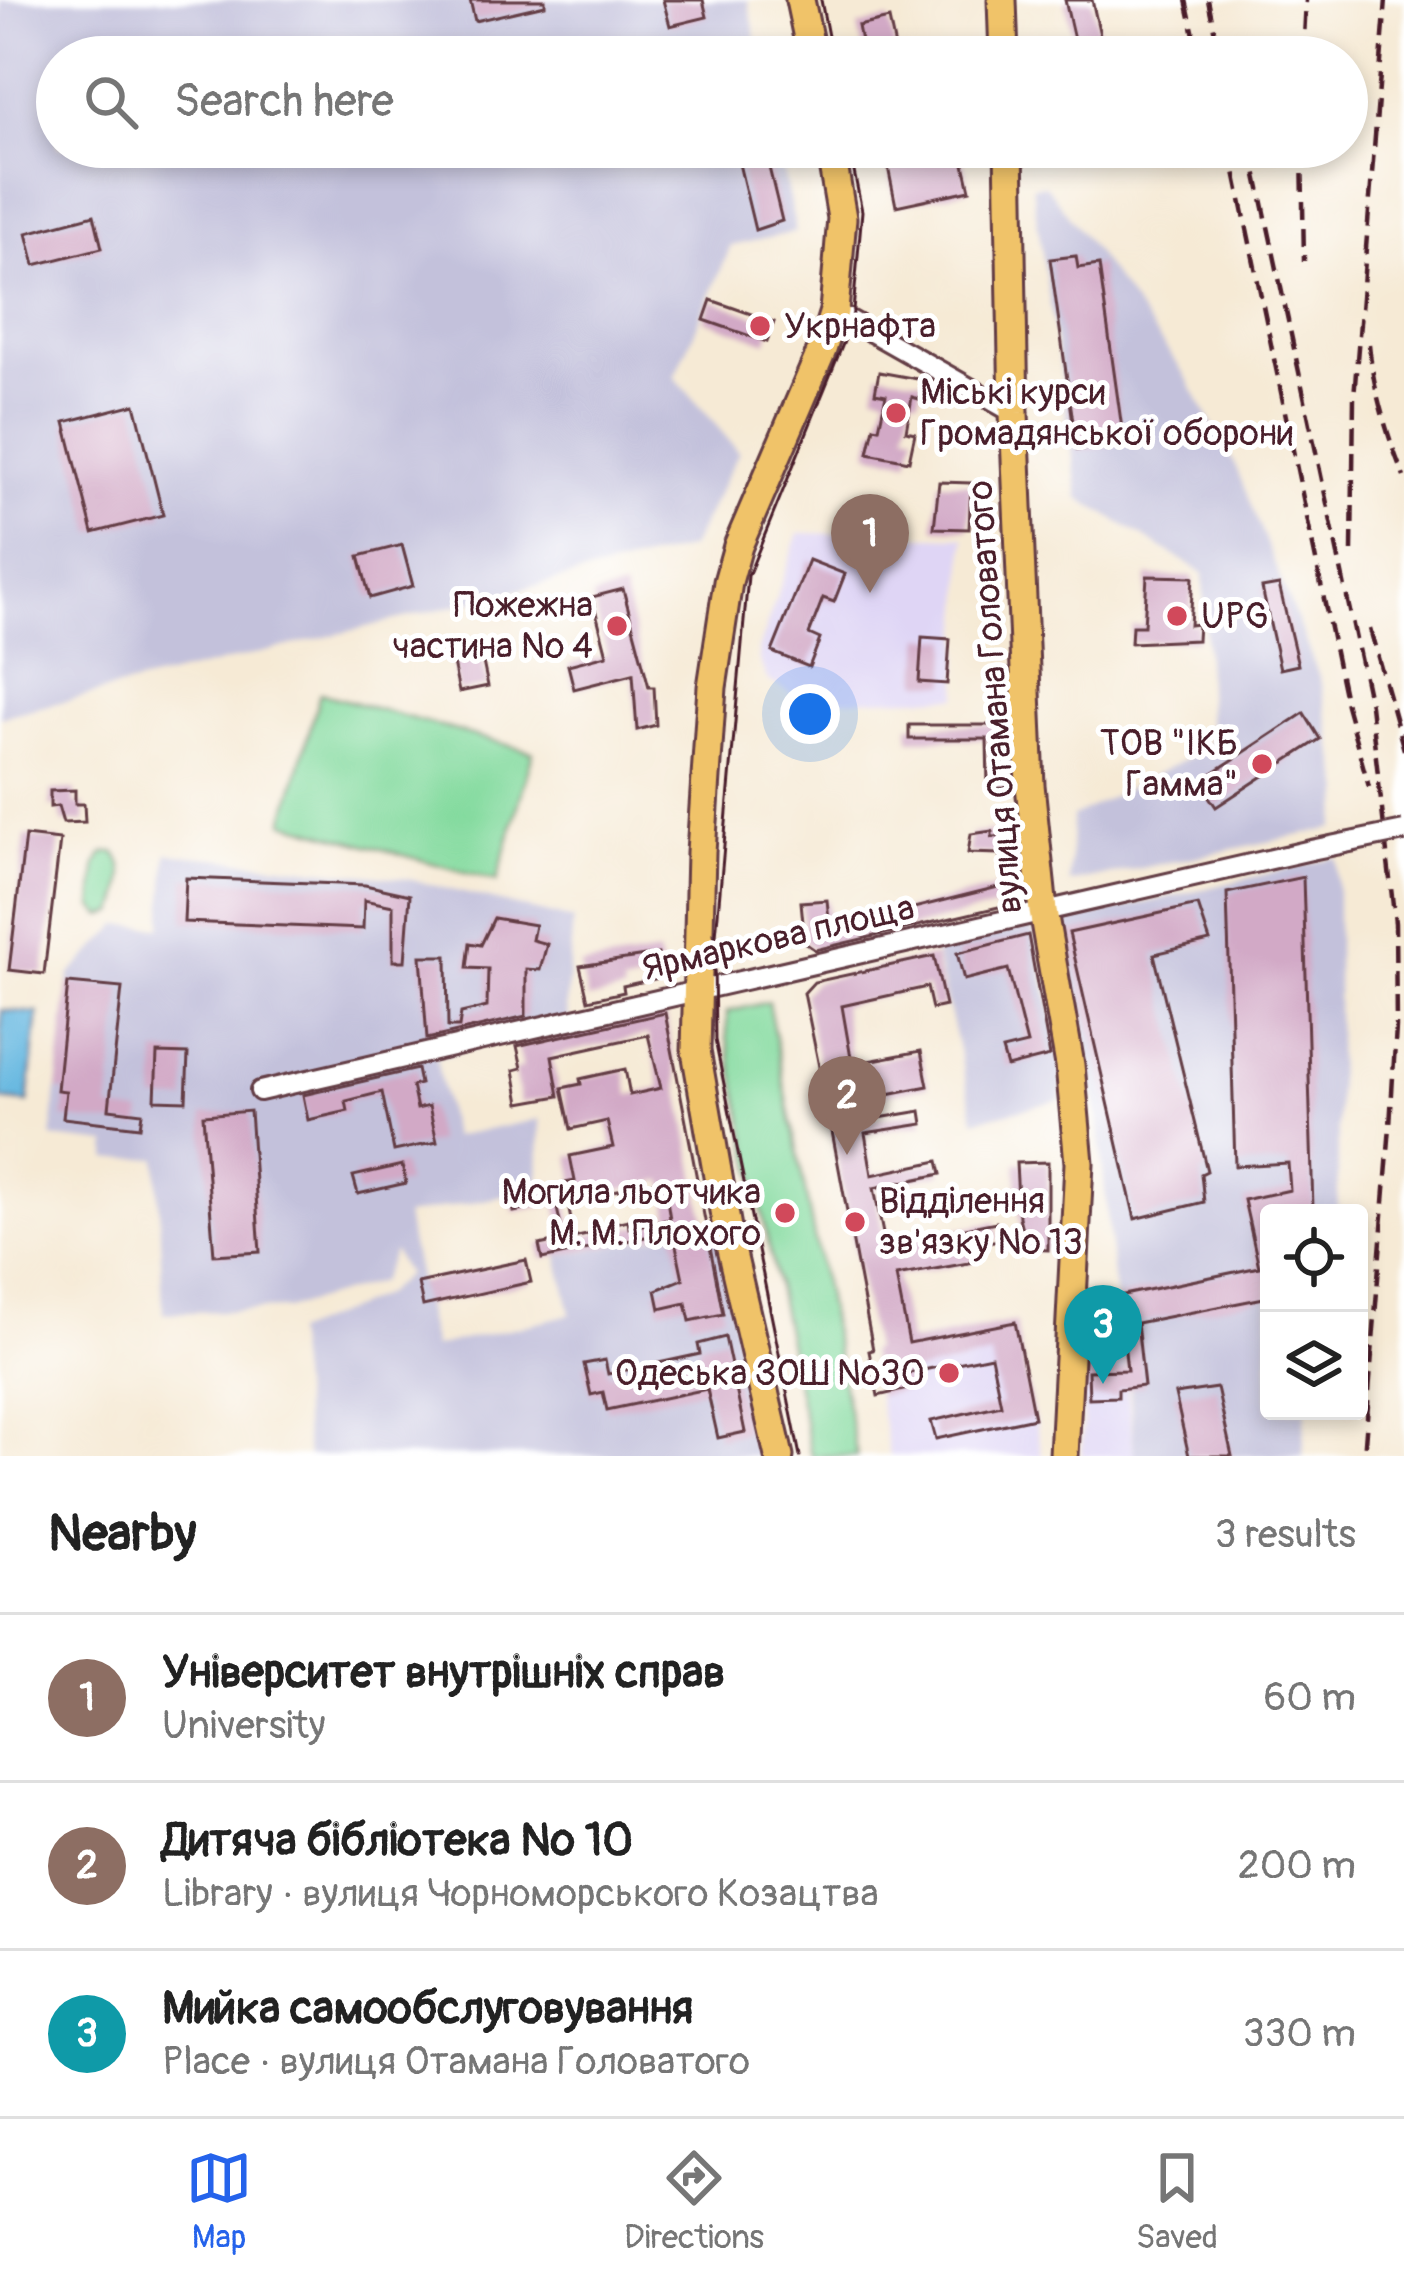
<!DOCTYPE html>
<meta charset="utf-8">
<style>
body{margin:0;font-family:Pangolin,sans-serif;background:#f2f2f2;color:#222}
.controls{position:absolute;right:36px;bottom:36px;display:grid;overflow:hidden;border-radius:12px;box-shadow:0 6px 18px #0003}
.controls button{width:108px;height:108px;display:grid;place-items:center;padding:0;border:0;border-bottom:3px solid #e0e0e0;background:#fff;color:#222;font:60px sans-serif}
.you{position:absolute;left:810px;top:714px;width:42px;height:42px;margin:-30px;border:9px solid #fff;border-radius:50%;background:#1a73e8;box-shadow:0 0 0 18px #1a73e833}
.badge{display:grid;place-items:center;width:78px;height:78px;border-radius:50%;background:#2563eb;color:#fff;font-size:39px;font-weight:700}
.pin{position:absolute;translate:-50% -99px;filter:drop-shadow(0 3px 6px #0008)}
.pin::after{content:'';position:absolute;top:63px;width:42px;height:36px;background:inherit;clip-path:polygon(0 0,100% 0,50% 100%)}
.list{margin:0;padding:0;list-style:none}
h2{display:flex;justify-content:space-between;align-items:center;height:156px;margin:0;padding:0 48px;font-size:51px}
h2 small{font-size:39px;font-weight:400;color:#767676}
.list li{display:grid;grid-template-columns:78px 1fr auto;gap:36px;align-items:center;box-sizing:border-box;height:168px;padding:0 48px;border-top:3px solid #e0e0e0}
.list b{display:block;font-size:45px;white-space:nowrap}
.list p{margin:0;font-size:39px;white-space:nowrap;color:#767676}
.list em{font-size:39px;font-style:normal;color:#767676}
.icon{flex:none;width:66px;height:66px;fill:none;stroke:currentColor;stroke-width:2;stroke-linecap:round;stroke-linejoin:round}
.map{position:relative;flex:none;width:1404px;height:1456px;overflow:hidden}
.search{position:absolute;background:#fff;box-shadow:0 6px 18px #0003;left:36px;right:36px;top:36px;height:132px;display:flex;align-items:center;gap:30px;box-sizing:border-box;padding:0 42px;border-radius:66px;color:#767676;font-size:45px}
.sheet{height:660px;background:#fff}
nav{display:flex;justify-content:space-around;align-items:center;box-sizing:border-box;height:168px;border-top:3px solid #e0e0e0;background:#fff;font-size:33px;color:#767676}
nav a{display:grid;justify-items:center;gap:6px}
nav .on{color:#2563eb}
.map>svg:first-child{display:block}
</style>
<div class="map">
<svg width="1404" height="1456" viewBox="0 0 1404 1456">
<rect width="100%" height="100%" fill="#fff"/>
<filter id="ink" filterUnits="userSpaceOnUse"><feTurbulence type="fractalNoise" baseFrequency=".00833" numOctaves="2"/><feDisplacementMap in="SourceGraphic" scale="24" xChannelSelector="R" yChannelSelector="G"/><feConvolveMatrix kernelMatrix="1 2 1 2 8 2 1 2 1" color-interpolation-filters="sRGB"/></filter>
<filter id="wash" filterUnits="userSpaceOnUse"><feTurbulence type="fractalNoise" baseFrequency=".004" numOctaves="4" result="noise"/><feDisplacementMap in="SourceGraphic" scale="48" xChannelSelector="R" yChannelSelector="G"/><feGaussianBlur stdDeviation="2.7" result="paint"/><feColorMatrix in="noise" values="0 0 0 0 0 0 0 0 0 0 0 0 0 0 0 0 0 1.4 0 .05"/><feComposite in="paint" operator="in"/></filter>
<g filter="url(#wash)">
<rect width="100%" height="100%" fill="#f6ead5"/>
<!-- built -->
<g fill="#dfd5f5">
<polygon points="799,533 965,537 958,697 825,700 792,694 768,680 759,661 758,650"/>
<polygon points="1015,1322 1042,1456 889,1456 869,1351"/>
<polygon points="1085,1332 1123,1344 1134,1456 1082,1456"/>
</g>
<!-- industrial -->
<g fill="#c3c1db">
<polygon points="0,0 748,0 760,57 57,57 57,147 778,147 796,232 731,246 675,377 739,452 690,548 0,717"/>
<polygon points="1046,185 1184,373 1236,467 1320,679 1343,791 1335,828 1069,883 1072,817 1209,747 1203,573 1079,498 1032,186"/>
<polygon points="167,853 408,879 573,920 566,1007 570,1025 436,1058 452,1137 540,1119 539,1189 405,1216 433,1347 571,1314 558,1256 717,1224 757,1456 307,1456 293,1333 383,1295 406,1275 393,1251 380,1282 287,1309 163,1313 157,1158 108,1159 108,1144 51,1138 70,975 119,925 162,927"/>
<polygon points="1337,857 1338,1213 1269,1213 1269,1411 1306,1411 1303,1456 1134,1456 1130,1387 1113,1279 1098,1115 1057,924"/>
<polygon points="1032,927 1064,1064 1061,1100 975,1120 934,949"/>
</g>
<!-- green -->
<g fill="#83da9e" stroke="#667c64" stroke-width="3">
<polygon points="320,693 533,752 497,881 284,822"/>
<path d="M 115,852 C 128,866 123,897 115,913 L 103,916 L 93,907 L 96,865 L 104,853 Z"/>
<polygon points="768,1002 857,1456 812,1456 810,1451 727,1038 727,1012"/>
</g>
<!-- water -->
<polygon fill="#65b7e0" stroke="#586b86" stroke-width="3" points="2,1010 38,1013 28,1103 0,1100"/>
<g id="blocks">
<!-- building -->
<g fill="#d2a9c6">
<polygon points="470,0 545,0 545,5 475,21"/>
<polygon points="663,0 703,0 707,17 670,26"/>
<polygon points="1065,0 1092,0 1105,57 1078,57"/>
<polygon points="889,19 897,57 864,57 858,26"/>
<polygon points="735,147 764,147 782,221 755,230"/>
<polygon points="884,147 960,147 970,190 896,206"/>
<polygon points="94,215 102,248 35,265 27,233"/>
<polygon points="1076,256 1078,268 1099,265 1124,443 1077,450 1050,259"/>
<polygon points="711,300 774,322 767,342 704,320"/>
<polygon points="879,372 923,380 919,399 912,397 906,431 915,433 909,461 868,453 874,427 879,428 886,395 875,393"/>
<polygon points="135,404 163,515 93,533 65,422"/>
<polygon points="939,482 971,483 969,529 934,528"/>
<polygon points="402,545 413,586 370,598 359,556"/>
<polygon points="809,560 845,574 834,602 823,598 809,634 820,639 809,667 772,652"/>
<polygon points="1147,576 1193,577 1190,625 1198,624 1197,640 1131,643 1132,626 1144,626"/>
<polygon points="1279,585 1298,665 1280,669 1262,588"/>
<polygon points="623,589 649,687 654,687 656,725 637,730 633,674 574,689 568,665 607,655 592,597"/>
<polygon points="922,637 950,639 947,684 919,682"/>
<polygon points="479,643 488,686 459,692 450,649"/>
<polygon points="1304,713 1320,739 1216,807 1199,782"/>
<polygon points="909,725 1009,725 1010,739 1005,739 1006,788 988,789 987,739 909,739"/>
<polygon points="75,790 75,804 84,804 85,822 63,823 58,806 50,807 50,791"/>
<polygon points="992,831 992,837 1017,836 1020,902 815,950 805,943 801,902 827,900 830,929 1002,886 1000,854 968,853 971,834"/>
<polygon points="25,836 60,840 44,974 9,970"/>
<polygon points="1303,877 1313,1209 1269,1213 1269,1297 1137,1323 1144,1386 1118,1389 1118,1397 1089,1398 1088,1371 1127,1370 1119,1296 1259,1267 1244,1200 1290,1190 1288,1163 1235,1166 1227,893"/>
<polygon points="186,878 365,885 410,895 405,961 393,961 393,906 364,900 363,929 184,922"/>
<polygon points="1198,905 1210,941 1154,954 1207,1171 1201,1174 1204,1202 1135,1219 1069,933"/>
<polygon points="494,918 535,925 532,940 547,944 540,970 526,969 526,1016 427,1039 421,956 447,956 448,1027 459,1027 461,1013 487,1007 488,969 467,968 470,943 481,945"/>
<polygon points="1028,935 1050,1056 1007,1067 1002,1050 1027,1044 1008,969 964,980 957,953"/>
<polygon points="658,954 663,977 623,986 624,992 588,1000 580,966"/>
<polygon points="934,956 945,1006 932,1009 927,987 842,1006 852,1064 921,1051 928,1086 827,1106 804,993 814,982"/>
<polygon points="68,983 122,988 109,1109 142,1113 140,1127 63,1118 66,1091 57,1090"/>
<polygon points="665,1013 723,1314 690,1321 686,1303 660,1309 656,1290 683,1279 673,1231 542,1259 539,1245 611,1230 610,1224 628,1220 629,1228 670,1219 664,1180 567,1201 573,1229 562,1231 556,1204 514,1212 511,1194 575,1181 570,1156 613,1147 607,1121 571,1129 562,1088 581,1084 580,1079 625,1069 630,1095 661,1088 648,1035 552,1056 559,1096 520,1103 514,1070 522,1068 517,1046"/>
<polygon points="157,1053 188,1054 186,1101 155,1100"/>
<polygon points="417,1069 420,1084 412,1086 417,1109 429,1106 437,1142 394,1151 382,1092 346,1101 348,1111 308,1120 303,1095"/>
<polygon points="250,1111 260,1252 214,1255 203,1115"/>
<polygon points="921,1111 923,1124 865,1133 872,1175 938,1161 941,1174 874,1188 885,1244 996,1222 999,1240 971,1245 974,1262 896,1276 909,1343 1015,1322 1034,1418 936,1439 931,1421 1001,1405 991,1356 904,1374 908,1389 878,1396 869,1351 873,1350 831,1126"/>
<polygon points="1048,1162 1048,1250 1027,1249 1019,1217 1016,1163"/>
<polygon points="402,1165 406,1183 358,1194 353,1176"/>
<polygon points="526,1260 531,1282 423,1306 418,1283"/>
<polygon points="725,1337 745,1432 718,1438 707,1389 607,1410 603,1392 591,1395 584,1364 605,1360 608,1374 700,1354 698,1344"/>
<polygon points="1217,1388 1232,1456 1189,1456 1175,1394"/>
</g>
</g>
</g>
<g filter="url(#ink)">
<use href="#blocks" fill-opacity="0" stroke="#643d44" stroke-width="3"/>
<g fill="none" stroke-linecap="round" stroke-linejoin="round">
<!-- street casing -->
<g stroke="#643d44" stroke-width="24">
<g id="street">
<polyline points="834,311 1014,413"/>
<polyline points="260,1091 1311,850"/>
</g>
</g>
<!-- primary casing -->
<g stroke="#643d44" stroke-width="33">
<g id="primary">
<polyline points="800,0 812,57"/>
<polyline points="1002,0 1004,57"/>
<polyline points="1009,147 1014,413 1030,785 1043,911 1070,1065 1079,1163 1064,1456"/>
<polyline points="779,1456 730,1245 696,1051 701,852 712,687 728,582 738,546 822,350 834,311 842,218 830,147"/>
</g>
</g>
<!-- street -->
<use href="#street" stroke="#fff" stroke-width="18"/>
<!-- primary -->
<use href="#primary" stroke="#f0c369" stroke-width="27"/>
<!-- tram -->
<g stroke="#4a1f2b" stroke-width="3">
<polyline points="821,0 832,57"/>
<polyline points="800,1456 715,1040 714,958 748,576 852,322 862,211 849,147"/>
</g>
<!-- rail -->
<g stroke="#4a1f2b" stroke-width="4.5" stroke-dasharray="18 9" stroke-linecap="butt">
<polyline points="1186,0 1199,57"/>
<polyline points="1208,0 1220,57"/>
<polyline points="1303,57 1306,0"/>
<polyline points="1230,147 1346,705 1369,787"/>
<polyline points="1251,147 1370,705 1395,923 1396,1027 1390,1126 1364,1456"/>
<polyline points="1302,147 1304,261"/>
<path d="M 1369,344 C 1373,389 1387,435 1404,477"/>
<polyline points="1352,551 1354,397 1386,0"/>
<polyline points="1370,629 1404,750"/>
</g>
<!-- street-bridge casing -->
<g stroke="#643d44" stroke-width="24" stroke-linecap="butt">
<polyline id="street-bridge" points="1311,850 1404,831"/>
</g>
<!-- street-bridge -->
<use href="#street-bridge" stroke="#fff" stroke-width="18"/>
</g>
</g>
<!-- markers -->
<g fill="#d1495b" stroke="#fff" stroke-width="4.5">
<circle cx="760" cy="326" r="12"/>
<circle cx="896" cy="413" r="12"/>
<circle cx="1177" cy="616" r="12"/>
<circle cx="617" cy="626" r="12"/>
<circle cx="1262" cy="764" r="12"/>
<circle cx="785" cy="1213" r="12"/>
<circle cx="855" cy="1222" r="12"/>
<circle cx="949" cy="1373" r="12"/>
</g>
<g text-anchor="middle" dominant-baseline="central" stroke-width="10" stroke-linejoin="round" paint-order="stroke">
<!-- poi labels -->
<g font-size="36" fill="#4a1f2b" stroke="#fff" text-anchor="start">
<text x="784" y="326">Укрнафта</text>
<text x="920" y="392">Міські курси<tspan x="920" dy="41">Громадянської оборони</tspan></text>
<text x="593" y="605" text-anchor="end">Пожежна<tspan x="593" dy="41">частина № 4</tspan></text>
<text x="1201" y="616">UPG</text>
<text x="1238" y="743" text-anchor="end">ТОВ "ІКБ<tspan x="1238" dy="41">Гамма"</tspan></text>
<text x="761" y="1192" text-anchor="end">Могила льотчика<tspan x="761" dy="41">М. М. Плохого</tspan></text>
<text x="879" y="1201">Відділення<tspan x="879" dy="41">зв'язку № 13</tspan></text>
<text x="925" y="1373" text-anchor="end">Одеська ЗОШ №30</text>
</g>
<!-- street labels -->
<g font-size="36" fill="#4a1f2b" stroke="#fff">
<text transform="translate(995 697) rotate(-94)">вулиця Отамана Головатого</text>
<text transform="translate(778 938) rotate(-13)">Ярмаркова площа</text>
</g>
</g>
</svg>
<div class="controls">
<button><svg class="icon" aria-label="locate" viewBox="0 0 24 24"><circle cx="12" cy="12" r="6"/><path d="M12 2v4M12 18v4M2 12h4M18 12h4"/></svg></button>
<button><svg class="icon" aria-label="layers" viewBox="0 0 24 24"><path d="M12 4l9 5-9 5-9-5zM3 14l9 5 9-5"/></svg></button>
</div>
<div class="you"></div>
<div class="pin badge" style="left:870px;top:593px;background:#8d6e63">1</div>
<div class="pin badge" style="left:847px;top:1155px;background:#8d6e63">2</div>
<div class="pin badge" style="left:1103px;top:1384px;background:#0f9aa8">3</div>
<div class="search"><svg class="icon" aria-label="search" viewBox="0 0 24 24"><circle cx="10" cy="10" r="6"/><path d="M15 15l6 6"/></svg>Search here</div>
</div>
<section class="sheet">
<h2>Nearby<small>3 results</small></h2>
<ul class="list">
<li><span class="badge" style="background:#8d6e63">1</span><div><b>Університет внутрішніх справ</b><p>University</p></div><em>60 m</em></li>
<li><span class="badge" style="background:#8d6e63">2</span><div><b>Дитяча бібліотека № 10</b><p>Library · вулиця Чорноморського Козацтва</p></div><em>200 m</em></li>
<li><span class="badge" style="background:#0f9aa8">3</span><div><b>Мийка самообслуговування</b><p>Place · вулиця Отамана Головатого</p></div><em>330 m</em></li>
</ul>
</section>
<nav>
<a class="on"><svg class="icon" aria-label="map" viewBox="0 0 24 24"><path d="M3 6l6-2 6 2 6-2v14l-6 2-6-2-6 2zM9 4v14M15 6v14"/></svg>Map</a>
<a><svg class="icon" aria-label="directions" viewBox="0 0 24 24"><path d="M12 3l9 9-9 9-9-9zM9 14v-3h6M13 9l2 2-2 2"/></svg>Directions</a>
<a><svg class="icon" aria-label="saved" viewBox="0 0 24 24"><path d="M7 4h10v16l-5-4-5 4z"/></svg>Saved</a>
</nav>
